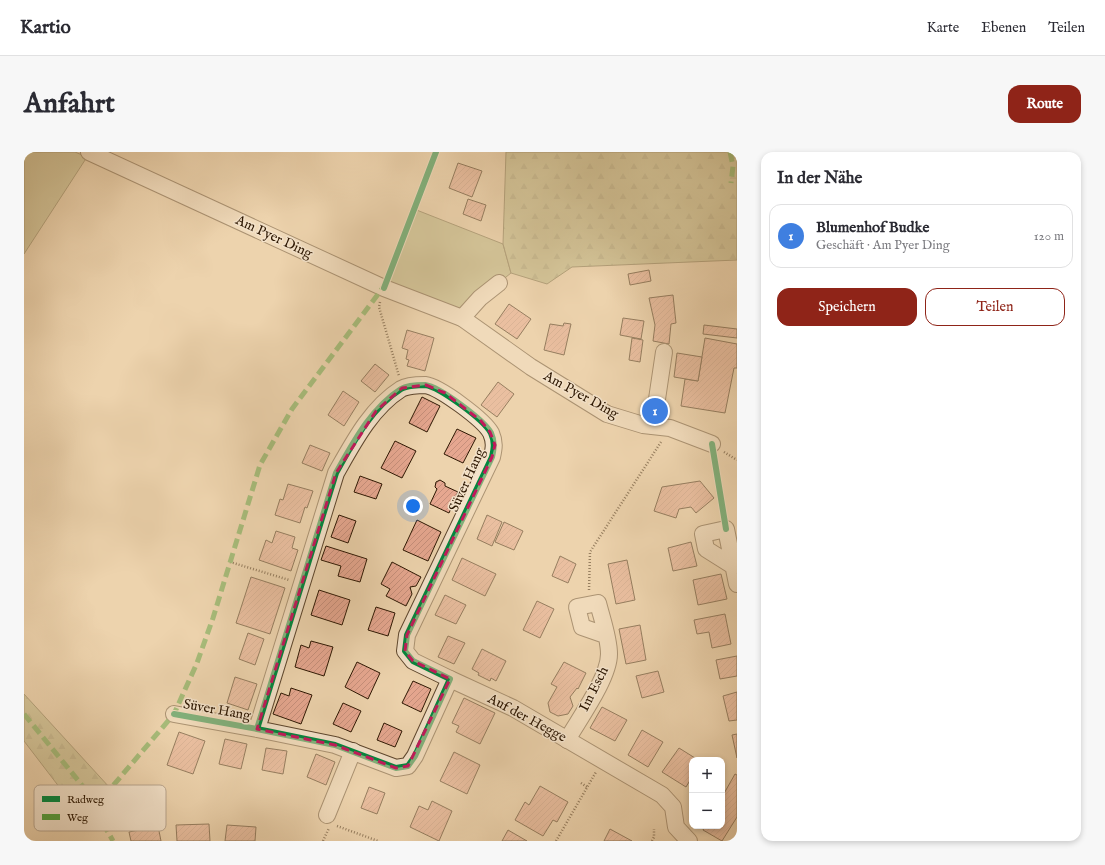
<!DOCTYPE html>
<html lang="de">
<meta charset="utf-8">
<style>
body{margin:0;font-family:"IM FELL English",serif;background:#f7f7f7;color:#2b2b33}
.controls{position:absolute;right:12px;bottom:12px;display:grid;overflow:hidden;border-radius:8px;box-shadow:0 2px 6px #0003}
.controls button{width:36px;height:36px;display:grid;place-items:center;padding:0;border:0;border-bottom:1px solid #e1e1e2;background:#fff;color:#2b2b33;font:20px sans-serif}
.you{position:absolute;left:389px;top:354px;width:14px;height:14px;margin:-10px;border:3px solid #fff;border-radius:50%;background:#1a73e8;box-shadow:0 0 0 6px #1a73e833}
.badge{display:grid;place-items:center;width:26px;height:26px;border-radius:50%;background:#8f2418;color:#fff;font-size:13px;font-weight:700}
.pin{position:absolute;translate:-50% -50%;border:2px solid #fff;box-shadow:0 1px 4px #0006}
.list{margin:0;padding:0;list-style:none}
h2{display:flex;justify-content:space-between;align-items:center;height:52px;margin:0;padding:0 16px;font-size:17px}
h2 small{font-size:13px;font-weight:400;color:#7c7c81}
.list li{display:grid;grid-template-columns:26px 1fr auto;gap:12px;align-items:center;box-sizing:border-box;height:64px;margin:0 8px 8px;padding:0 8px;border:1px solid #e1e1e2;border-radius:12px}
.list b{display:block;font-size:15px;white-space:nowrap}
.list p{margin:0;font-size:13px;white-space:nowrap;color:#7c7c81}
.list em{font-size:13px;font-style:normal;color:#7c7c81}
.actions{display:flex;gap:8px;padding:12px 16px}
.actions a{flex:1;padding:9px 0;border:1px solid #8f2418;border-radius:12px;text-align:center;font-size:14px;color:#8f2418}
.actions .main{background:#8f2418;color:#fff}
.map{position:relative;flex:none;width:713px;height:689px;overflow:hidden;border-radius:12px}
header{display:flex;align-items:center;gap:24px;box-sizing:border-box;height:56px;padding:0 20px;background:#fff;border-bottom:1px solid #e1e1e2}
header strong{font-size:19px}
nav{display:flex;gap:22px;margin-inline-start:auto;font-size:14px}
.intro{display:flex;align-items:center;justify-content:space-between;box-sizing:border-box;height:96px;padding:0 24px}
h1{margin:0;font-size:28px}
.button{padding:10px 18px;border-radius:12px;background:#8f2418;color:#fff;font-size:14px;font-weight:700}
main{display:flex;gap:24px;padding:0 24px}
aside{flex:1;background:#fff;border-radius:12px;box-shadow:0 2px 6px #0003}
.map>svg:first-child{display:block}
</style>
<header>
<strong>Kartio</strong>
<nav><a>Karte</a><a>Ebenen</a><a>Teilen</a></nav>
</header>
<div class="intro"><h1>Anfahrt</h1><a class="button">Route</a></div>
<main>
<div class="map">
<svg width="713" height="689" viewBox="0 0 713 689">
<defs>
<pattern id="forest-firs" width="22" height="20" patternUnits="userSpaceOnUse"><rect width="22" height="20" fill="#bcbb87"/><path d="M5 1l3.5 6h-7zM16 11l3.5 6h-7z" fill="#a2a073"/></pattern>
<pattern id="building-hatch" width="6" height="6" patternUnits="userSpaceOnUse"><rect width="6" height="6" fill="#e6a790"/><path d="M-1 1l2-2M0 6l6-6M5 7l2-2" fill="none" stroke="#c68f7b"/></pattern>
</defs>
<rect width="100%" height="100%" fill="#edd3ad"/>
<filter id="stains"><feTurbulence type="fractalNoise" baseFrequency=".005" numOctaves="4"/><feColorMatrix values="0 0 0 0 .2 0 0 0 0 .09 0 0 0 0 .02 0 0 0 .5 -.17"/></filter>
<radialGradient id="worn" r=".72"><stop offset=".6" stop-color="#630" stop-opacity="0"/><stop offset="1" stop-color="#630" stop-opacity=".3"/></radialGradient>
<!-- grass -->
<g fill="#bcbb87" stroke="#746944">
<polygon points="0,0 51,0 63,5 0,102"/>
<polygon points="390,57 479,92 487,121 456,146 438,166 360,136"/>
</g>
<!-- forest -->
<g fill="url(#forest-firs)" stroke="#746944">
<polygon points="482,0 713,0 713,108 548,115 523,132 487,121 479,92"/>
<polygon points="0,542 86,636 70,656 49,653 0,589"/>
</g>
<!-- building -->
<g fill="url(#building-hatch)" stroke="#2d1702">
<polygon points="434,11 458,19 448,45 425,36"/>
<polygon points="444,47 462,53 457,69 439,62"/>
<polygon points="625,118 627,129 606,133 604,122"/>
<polygon points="649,143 652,171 647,172 645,192 629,189 631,173 625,146"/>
<polygon points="485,152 507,167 493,187 471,172"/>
<polygon points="599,166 620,169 617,187 596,183"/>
<polygon points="540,171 547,172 540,203 520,198 526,172 539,174"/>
<polygon points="680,173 713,177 713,186 679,182"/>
<polygon points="383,178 410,186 401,219 383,214 385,208 382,207 384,198 378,196"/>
<polygon points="608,186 619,188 616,210 605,208"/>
<polygon points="681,186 713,192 713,216 710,216 701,261 657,254 661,227 674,229"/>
<polygon points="653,201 678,205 674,229 650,225"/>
<polygon points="351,212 365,223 351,240 337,229"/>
<polygon points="474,230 490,242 473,265 457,253"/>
<polygon points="319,239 335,250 320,274 304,263"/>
<polygon points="398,245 416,254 403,280 385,271"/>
<polygon points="433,277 452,286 439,311 420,302"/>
<polygon points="371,289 392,299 378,326 357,316"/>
<polygon points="286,293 306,301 298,319 278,311"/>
<polygon points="336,324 358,332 352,347 330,340"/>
<polygon points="416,328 421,331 421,334 434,340 425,361 406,352 413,337 411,335 412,330"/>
<polygon points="676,329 690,346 672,361 667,355 655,357 652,366 630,359 638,335"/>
<polygon points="264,332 289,339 283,356 281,355 276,371 251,363 256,347 259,348"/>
<polygon points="315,363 332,369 324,391 307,385"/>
<polygon points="463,363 478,370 468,394 453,387"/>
<polygon points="393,368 417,380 404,409 379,398"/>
<polygon points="480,370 499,379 490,398 471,390"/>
<polygon points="252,379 271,385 268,396 274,398 267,419 235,408 242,388 248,391"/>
<polygon points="667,390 673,414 649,419 644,396"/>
<polygon points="302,394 343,407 336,430 314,424 317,414 297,408"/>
<polygon points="536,404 552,412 544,431 528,424"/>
<polygon points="438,406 472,422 461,444 428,428"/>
<polygon points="603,408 611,448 592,452 584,412"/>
<polygon points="368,410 397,425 392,434 386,435 388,442 382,454 362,444 366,437 357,432"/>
<polygon points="697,422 703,447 674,453 669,428"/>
<polygon points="227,425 261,436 246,482 212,471"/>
<polygon points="295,438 326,448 318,473 287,463"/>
<polygon points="421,443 442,453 432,472 411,463"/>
<polygon points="513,449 530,457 516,486 499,478"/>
<polygon points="352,455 371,461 364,484 344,478"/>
<polygon points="701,462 707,492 688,496 685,480 673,482 670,468"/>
<polygon points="616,473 622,508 602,512 595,477"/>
<polygon points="224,481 240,487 231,513 215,507"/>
<polygon points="424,484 441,491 430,512 414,505"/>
<polygon points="287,489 309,495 300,524 271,515 277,493 285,496"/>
<polygon points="458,497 482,509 472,529 467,526 466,529 454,523 455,521 448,517"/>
<polygon points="713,504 713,524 696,527 692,508"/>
<polygon points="333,510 356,521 344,547 321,535"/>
<polygon points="540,510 562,521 554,537 553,536 546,545 549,554 544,562 534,564 526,560 524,551 533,535 527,532"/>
<polygon points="634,519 640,540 618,546 612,524"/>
<polygon points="211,525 233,532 224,558 203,551"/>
<polygon points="389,529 407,537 397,560 378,551"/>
<polygon points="267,536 288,543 277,572 249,562 257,541 265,544"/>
<polygon points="713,540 713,568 705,569 699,544"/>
<polygon points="440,546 471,561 456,592 432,580 435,574 428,571"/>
<polygon points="319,551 337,559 327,580 309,572"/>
<polygon points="578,555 603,568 591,589 566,576"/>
<polygon points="360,571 378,579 371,595 353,588"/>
<polygon points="618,578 639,590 624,615 604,603"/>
<polygon points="155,580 181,589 169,622 143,613"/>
<polygon points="713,582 713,606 708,583"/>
<polygon points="201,587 223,592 217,617 195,612"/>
<polygon points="242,596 263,599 259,622 238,618"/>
<polygon points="655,596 671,606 668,608 666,615 668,616 668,625 662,635 638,620"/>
<polygon points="430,600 456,613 443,642 416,629"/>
<polygon points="292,602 311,610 302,633 283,625"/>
<polygon points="711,622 713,623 713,665 698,689 679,678 681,674 698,674 698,645"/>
<polygon points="516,634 544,650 533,670 529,668 519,684 491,668 501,650 505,653"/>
<polygon points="345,635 361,641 353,662 337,656"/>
<polygon points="408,649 428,659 415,689 386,675 395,654 404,658"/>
<polygon points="185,672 186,689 153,689 152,673"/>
<polygon points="203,673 232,675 231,689 201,689"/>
<polygon points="134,674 137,689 107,689 105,680"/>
<polygon points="586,677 608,689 580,689"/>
<polygon points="484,678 503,689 478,689"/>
</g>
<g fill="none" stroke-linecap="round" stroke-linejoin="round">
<!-- minor casing -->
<g stroke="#5d462d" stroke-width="18">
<g id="minor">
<polyline points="65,0 360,136 438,166 507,215 583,262 619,273 646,276 688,292"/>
<polyline points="438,166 456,146 475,131"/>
<polyline points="629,274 640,200"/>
<polyline points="709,414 682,397 679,382 702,377 713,432"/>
<polyline points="426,527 489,556 638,643 649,655 652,675 665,689"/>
<path d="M 150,562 L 233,577 L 311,593 L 372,616 L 384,614 L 391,604 L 426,527 L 389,509 L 381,499 L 383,483 L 468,305 C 470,296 471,290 467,281 C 460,268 416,235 401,233 C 395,233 382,234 377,237 C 347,256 329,291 312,321 L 233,577"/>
<path d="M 543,588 C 555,567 585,526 585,502 C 585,486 578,467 574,451 L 553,455 L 558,475 L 581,483"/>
<polyline points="303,663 329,599"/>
</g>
</g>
<!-- path -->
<g stroke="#2d1702" stroke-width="2.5" stroke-dasharray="1 2" stroke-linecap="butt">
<polyline points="356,150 355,155 375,224"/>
<polyline points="700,300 713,308"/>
<polyline points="690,305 700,363"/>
<polyline points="206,410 265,428"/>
<polyline points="565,438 566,400 637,290"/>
<polyline points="557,631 563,635"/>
<polyline points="313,674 354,689"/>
<polyline points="299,689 305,676"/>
<polyline points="532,689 572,620"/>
<polyline points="628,689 630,685 630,677"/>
</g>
<!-- minor -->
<use href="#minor" stroke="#f3e2ca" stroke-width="16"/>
<!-- quiet -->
<g stroke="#52a13d" stroke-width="5" stroke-dasharray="10 5" stroke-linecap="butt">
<polyline points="706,0 709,14 707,31"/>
<polyline points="0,562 57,632 89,689"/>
<polyline points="70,656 150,562 173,511 189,466 236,313 268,257 361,133"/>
</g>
<!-- cycleway casing -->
<g stroke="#f3e2ca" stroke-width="8">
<g id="cycleway">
<polyline points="360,136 412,0"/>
<polyline points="688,292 702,377"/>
<path d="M 150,562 L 233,577 L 311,593 L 372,616 L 384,614 L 391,604 L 426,527 L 389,509 L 381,499 L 383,483 L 468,305 C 470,296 471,290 467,281 C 460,268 416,235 401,233 C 395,233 382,234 377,237 C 347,256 329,291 312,321 L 233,577"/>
</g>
</g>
<!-- cycleway -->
<use href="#cycleway" stroke="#00873e" stroke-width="6"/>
</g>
<!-- marked area -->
<path d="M0 0H713V689H0ZM 402,233 L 421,241 L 457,269 L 466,280 L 471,293 L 468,305 L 383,483 L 381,499 L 389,509 L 426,527 L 384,614 L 372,616 L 311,593 L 233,577 L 312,321 L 352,259 L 378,236 Z" fill="#edd3ad" fill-opacity=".55" fill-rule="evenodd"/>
<path fill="none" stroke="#c2185b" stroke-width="3" stroke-dasharray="8 5" stroke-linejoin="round" d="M 402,233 L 421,241 L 457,269 L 466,280 L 471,293 L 468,305 L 383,483 L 381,499 L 389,509 L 426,527 L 384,614 L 372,616 L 311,593 L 233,577 L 312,321 L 352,259 L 378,236 Z"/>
<g text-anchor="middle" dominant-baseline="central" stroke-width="3" stroke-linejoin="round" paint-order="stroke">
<!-- street labels -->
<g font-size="14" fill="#2d1702" stroke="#f3e2ca">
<text transform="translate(250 85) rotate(25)">Am Pyer Ding</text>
<text transform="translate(557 243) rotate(29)">Am Pyer Ding</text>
<text transform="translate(443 328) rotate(-66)">Süver Hang</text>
<text transform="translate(570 537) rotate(-63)">Im Esch</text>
<text transform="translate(193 558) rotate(10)">Süver Hang</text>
<text transform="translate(503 566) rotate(28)">Auf der Hegge</text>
</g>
</g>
<!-- legend -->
<rect x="10" y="633" width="132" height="46" rx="6" fill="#f3e2ca" stroke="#b8a58e" stroke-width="1"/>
<rect x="18" y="644" width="18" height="6" fill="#00873e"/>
<rect x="18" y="662" width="18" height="6" fill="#52a13d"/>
<g font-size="11" fill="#2d1702">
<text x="43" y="651">Radweg</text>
<text x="43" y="669">Weg</text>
</g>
<rect width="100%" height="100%" filter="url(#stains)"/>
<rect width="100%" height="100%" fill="url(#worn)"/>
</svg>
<div class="controls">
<button>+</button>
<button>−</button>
</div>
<div class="you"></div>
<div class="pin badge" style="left:631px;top:259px;background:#3f7fe0">1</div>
</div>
<aside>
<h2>In der Nähe<small></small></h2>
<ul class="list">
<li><span class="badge" style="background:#3f7fe0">1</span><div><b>Blumenhof Budke</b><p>Geschäft · Am Pyer Ding</p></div><em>120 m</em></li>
</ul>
<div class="actions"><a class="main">Speichern</a><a>Teilen</a></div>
</aside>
</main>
